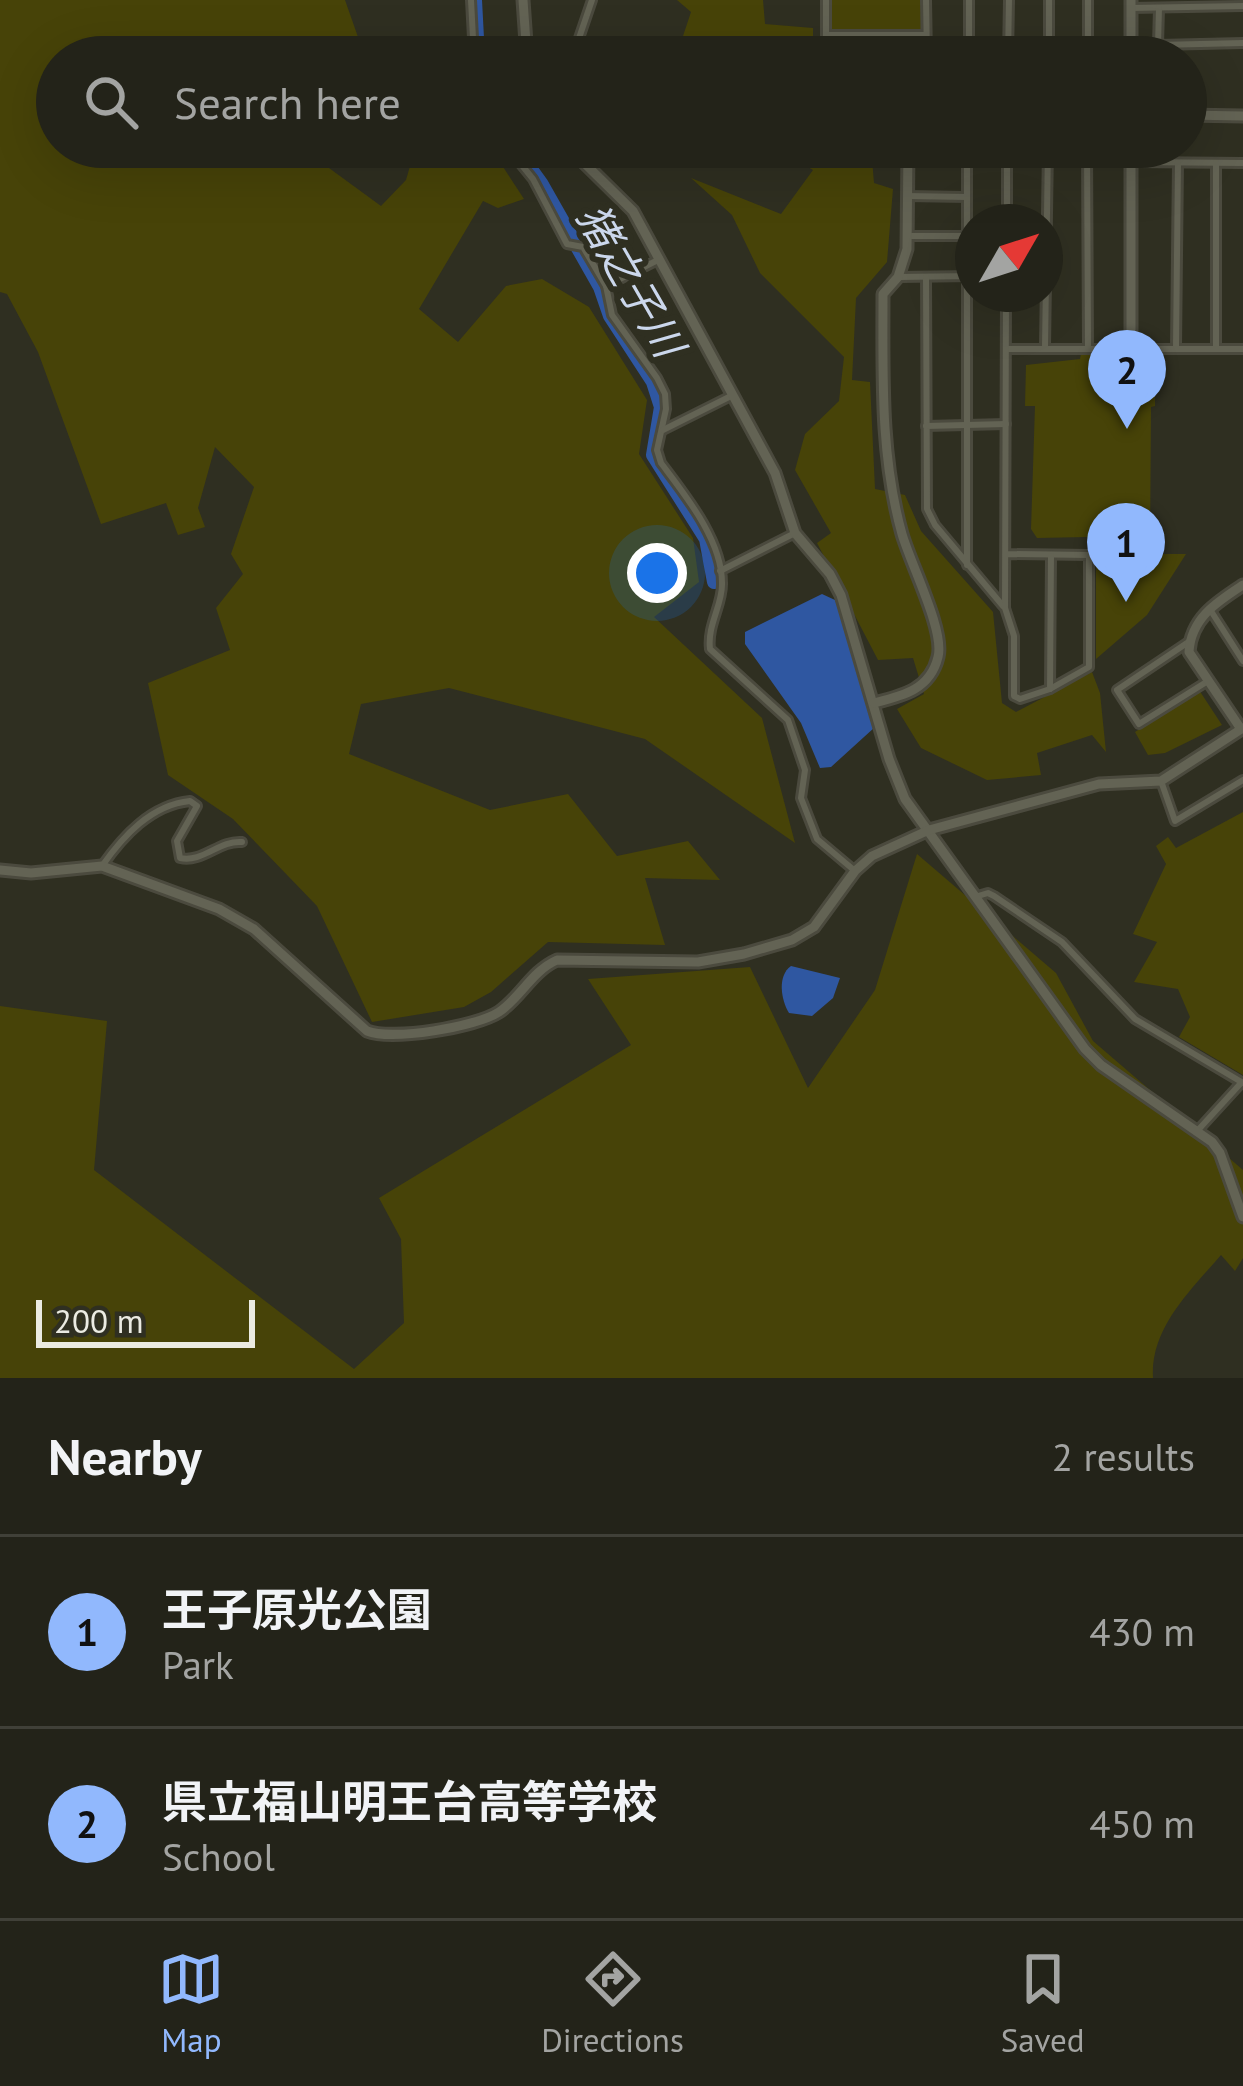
<!DOCTYPE html>
<meta charset="utf-8">
<style>
body{margin:0;font-family:"PT Sans","Noto Sans JP",sans-serif;background:#2b2b22;color:#f1f3f6}
.compass{position:absolute;left:955px;top:204px;width:108px;height:108px;border-radius:50%;background:#232319;box-shadow:0 12px 48px #0002;rotate:51deg}
.scale{position:absolute;left:36px;bottom:30px;width:219px;box-sizing:border-box;padding-left:12px;border:6px solid #ebebe2;border-top:0;font-size:33px;line-height:42px;white-space:nowrap;color:#ebebe2;-webkit-text-stroke:9px #2f2f21;paint-order:stroke}
.you{position:absolute;left:657px;top:573px;width:42px;height:42px;margin:-30px;border:9px solid #fff;border-radius:50%;background:#1a73e8;box-shadow:0 0 0 18px #1a73e833}
.badge{display:grid;place-items:center;width:78px;height:78px;border-radius:50%;background:#91b8fd;color:#111;font-size:39px;font-weight:700}
.pin{position:absolute;translate:-50% -99px;filter:drop-shadow(0 3px 6px #0008)}
.pin::after{content:'';position:absolute;top:63px;width:42px;height:36px;background:inherit;clip-path:polygon(0 0,100% 0,50% 100%)}
.list{margin:0;padding:0;list-style:none}
h2{display:flex;justify-content:space-between;align-items:center;height:156px;margin:0;padding:0 48px;font-size:51px}
h2 small{font-size:39px;font-weight:400;color:#a3a4a2}
.list li{display:grid;grid-template-columns:78px 1fr auto;gap:36px;align-items:center;box-sizing:border-box;height:192px;padding:0 48px;border-top:3px solid #404038}
.list b{display:block;font-size:45px;white-space:nowrap}
.list p{margin:0;font-size:39px;white-space:nowrap;color:#a3a4a2}
.list em{font-size:39px;font-style:normal;color:#a3a4a2}
.icon{flex:none;width:66px;height:66px;fill:none;stroke:currentColor;stroke-width:2;stroke-linecap:round;stroke-linejoin:round}
.map{position:relative;flex:none;width:1243px;height:1378px;overflow:hidden}
.search{position:absolute;background:#232319;box-shadow:0 12px 48px #0002;left:36px;right:36px;top:36px;height:132px;display:flex;align-items:center;gap:30px;box-sizing:border-box;padding:0 42px;border-radius:66px;color:#a3a4a2;font-size:45px}
.sheet{height:540px;background:#232319}
nav{display:flex;justify-content:space-around;align-items:center;box-sizing:border-box;height:168px;border-top:3px solid #404038;background:#232319;font-size:33px;color:#a3a4a2}
nav a{display:grid;justify-items:center;gap:6px}
nav .on{color:#91b8fd}
.map>svg:first-child{display:block}
</style>
<div class="map">
<svg width="1243" height="1378" viewBox="0 0 1243 1378">
<rect width="100%" height="100%" fill="#2f2f21"/>
<!-- green -->
<g fill="#474308">
<polygon points="0,0 345,0 365,57 57,57 57,147 338,147 329,168 381,206 406,180 410,166 437,147 490,147 524,199 498,208 483,201 419,309 458,342 506,286 542,279 589,307 647,400 639,454 693,538 699,582 654,617 762,718 795,843 645,739 449,688 361,704 349,754 490,810 568,794 617,856 688,841 720,880 645,878 665,945 548,942 491,992 464,1007 372,1022 317,906 233,819 168,775 148,683 230,650 216,608 243,574 231,554 254,487 215,447 198,508 205,527 178,535 166,503 101,524 38,352 7,294 0,292"/>
<polygon points="677,0 763,0 765,24 813,28 813,57 676,57 691,12"/>
<polygon points="830,0 922,0 923,27 918,33 834,31 829,27"/>
<polygon points="776,147 871,147 874,183 893,189 887,262 856,298 852,380 870,382 875,489 905,495 921,531 993,612 1002,703 1016,712 1092,672 1100,693 1106,752 1092,735 1037,753 1041,775 987,780 921,748 897,709 924,694 913,658 878,660 817,543 831,533 795,470 805,434 839,401 844,357 760,273 732,215 691,178 781,214 813,170"/>
<polygon points="1081,354 1155,354 1155,406 1151,407 1150,548 1089,548 1087,537 1037,538 1031,529 1035,406 1025,406 1026,365 1080,359"/>
<polygon points="1096,554 1186,554 1147,615 1096,659"/>
<polygon points="1199,690 1222,725 1165,753 1148,755 1135,732"/>
<polygon points="1243,812 1243,1075 1179,1037 1190,1017 1178,989 1134,982 1157,942 1133,934 1166,864 1156,846 1168,837 1176,848"/>
<path d="M 917,854 L 1056,973 L 1093,1041 L 1243,1170 L 1243,1258 L 1235,1271 L 1221,1255 C 1191,1290 1150,1328 1153,1378 L 0,1378 L 0,1006 L 107,1021 L 94,1170 L 354,1369 L 404,1323 L 401,1239 L 379,1198 L 631,1045 L 588,979 L 750,967 L 808,1088 L 875,990 Z"/>
</g>
<!-- water -->
<g fill="#2f57a1">
<polygon points="822,594 835,600 847,628 875,727 831,767 820,768 801,723 745,644 745,632"/>
<path d="M 791,966 L 840,978 L 833,998 L 812,1016 L 789,1013 C 781,1000 777,976 791,966 Z"/>
</g>
<g fill="none" stroke-linecap="round" stroke-linejoin="round">
<!-- river -->
<g stroke="#2f57a1" stroke-width="14">
<polyline points="475,0 478,57"/>
<polyline points="515,147 541,183 600,287 610,316 653,382 661,407 653,455 706,539 714,582"/>
</g>
<!-- street casing -->
<g stroke="#4b4a3e" stroke-width="12">
<g id="street">
<polyline points="471,0 474,57"/>
<polyline points="926,0 927,57"/>
<polyline points="1049,0 1049,57"/>
<polyline points="1131,8 1243,6"/>
<polyline points="1159,8 1158,45 1243,43"/>
<polyline points="826,35 925,35"/>
<polyline points="577,57 577,44 592,0"/>
<polyline points="826,57 826,0"/>
<polyline points="969,57 969,0"/>
<polyline points="1008,57 1009,0"/>
<polyline points="1088,57 1088,0"/>
<path d="M 507,147 L 533,179 L 567,244 L 583,247 L 606,286 L 612,315 L 657,378 L 665,394 L 666,409 L 657,450 L 661,463 C 685,495 722,540 722,583 C 723,604 707,625 710,649 L 788,720 L 805,770 L 801,798 L 817,839 L 855,871"/>
<polyline points="1087,147 1088,347"/>
<polyline points="910,156 966,157"/>
<polyline points="1133,162 1243,163"/>
<polyline points="907,196 966,197"/>
<polyline points="1007,222 1007,147"/>
<polyline points="908,236 966,236"/>
<polyline points="899,277 973,276"/>
<polyline points="926,277 927,509 935,525 1003,606"/>
<polyline points="606,286 660,259"/>
<polyline points="1045,347 1048,147"/>
<polyline points="1176,348 1178,163"/>
<polyline points="1216,348 1216,163"/>
<polyline points="1007,349 1243,349"/>
<polyline points="926,426 1006,424"/>
<polyline points="663,430 733,395"/>
<polyline points="1006,554 1089,555 1089,667 1050,689 1020,699 1014,696 1014,636 1005,608 1006,294"/>
<polyline points="967,565 967,147"/>
<polyline points="720,571 795,533"/>
<polyline points="1211,611 1243,661"/>
<polyline points="1190,641 1117,690 1139,724 1208,681"/>
<polyline points="1050,689 1051,556"/>
<polyline points="1161,781 1175,821 1243,780"/>
<path d="M 102,866 C 123,836 151,805 190,801 L 197,806 L 177,841 L 180,858 C 203,863 219,840 242,842"/>
<polyline points="978,896 988,893 994,896 1062,942 1135,1019 1243,1083"/>
<polyline points="1199,1129 1241,1083"/>
</g>
</g>
<!-- secondary casing -->
<g stroke="#4b4a3e" stroke-width="15">
<g id="secondary">
<polyline points="523,0 527,57"/>
<polyline points="1131,57 1131,0"/>
<polyline points="1186,115 1243,116"/>
<polyline points="568,147 633,211 775,473 795,533 830,574 841,595 889,759 905,799 1085,1049 1101,1065 1212,1142 1220,1153 1243,1217"/>
<polyline points="1131,349 1131,147"/>
<path d="M 874,703 C 902,696 930,690 938,657 C 945,631 911,565 902,534 C 880,455 883,376 883,294 L 898,277 L 907,249 L 908,147"/>
<path d="M 1241,729 L 1189,652 C 1191,618 1217,602 1243,585"/>
<path d="M 0,870 L 31,873 L 102,866 L 219,909 L 254,929 L 367,1031 C 392,1041 476,1027 499,1012 C 521,997 532,971 557,960 L 698,962 L 744,954 L 792,940 L 814,927 L 855,871 L 872,856 L 929,830 L 1099,784 L 1161,781 L 1243,728"/>
</g>
</g>
<!-- street -->
<use href="#street" stroke="#636354" stroke-width="6"/>
<!-- secondary -->
<use href="#secondary" stroke="#636354" stroke-width="9"/>
</g>
<g text-anchor="middle" dominant-baseline="central" stroke-width="12" stroke-linejoin="round" paint-order="stroke">
<!-- water labels -->
<g font-size="42" font-style="italic" fill="#cbd7ec" stroke="#2f2f21">
<text transform="translate(631 280) rotate(60)">猪之子川</text>
</g>
</g>
</svg>
<svg class="compass" viewBox="-18 -18 36 36"><path d="M0-13l5 13h-10z" fill="#e53935"/><path d="M0 13l5-13h-10z" fill="#a3a4a2"/></svg>
<div class="scale">200 m</div>
<div class="you"></div>
<div class="pin badge" style="left:1126px;top:602px">1</div>
<div class="pin badge" style="left:1127px;top:429px">2</div>
<div class="search"><svg class="icon" aria-label="search" viewBox="0 0 24 24"><circle cx="10" cy="10" r="6"/><path d="M15 15l6 6"/></svg>Search here</div>
</div>
<section class="sheet">
<h2>Nearby<small>2 results</small></h2>
<ul class="list">
<li><span class="badge">1</span><div><b>王子原光公園</b><p>Park</p></div><em>430 m</em></li>
<li><span class="badge">2</span><div><b>県立福山明王台高等学校</b><p>School</p></div><em>450 m</em></li>
</ul>
</section>
<nav>
<a class="on"><svg class="icon" aria-label="map" viewBox="0 0 24 24"><path d="M3 6l6-2 6 2 6-2v14l-6 2-6-2-6 2zM9 4v14M15 6v14"/></svg>Map</a>
<a><svg class="icon" aria-label="directions" viewBox="0 0 24 24"><path d="M12 3l9 9-9 9-9-9zM9 14v-3h6M13 9l2 2-2 2"/></svg>Directions</a>
<a><svg class="icon" aria-label="saved" viewBox="0 0 24 24"><path d="M7 4h10v16l-5-4-5 4z"/></svg>Saved</a>
</nav>
